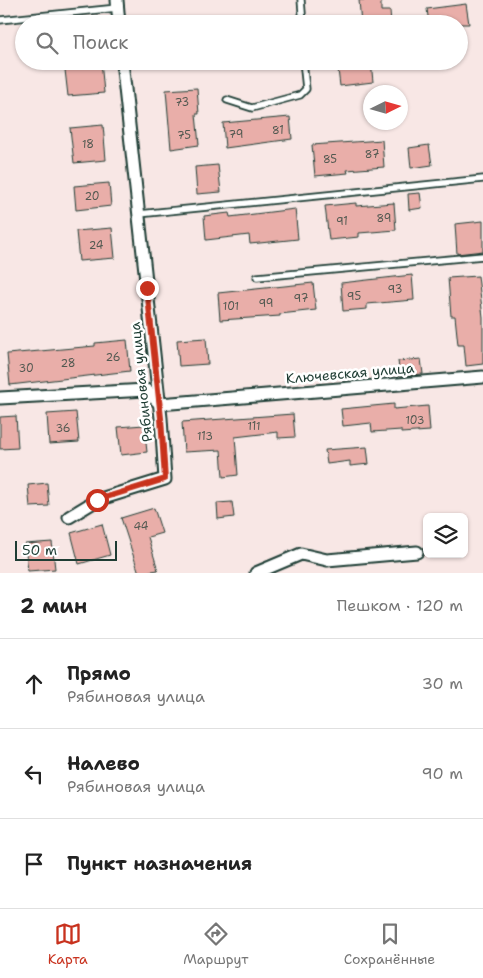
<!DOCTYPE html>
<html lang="ru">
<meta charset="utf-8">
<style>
body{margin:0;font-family:"Shantell Sans",sans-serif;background:#f6f6f6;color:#222}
.controls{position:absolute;right:15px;bottom:15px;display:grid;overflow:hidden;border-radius:8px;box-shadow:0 1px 4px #0004}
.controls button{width:45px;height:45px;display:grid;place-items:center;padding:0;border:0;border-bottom:1px solid #e0e0e0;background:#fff;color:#222;font:25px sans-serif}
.compass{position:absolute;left:363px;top:85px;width:45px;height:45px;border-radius:50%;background:#fff;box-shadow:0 1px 4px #0004;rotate:85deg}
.scale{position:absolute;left:15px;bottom:12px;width:102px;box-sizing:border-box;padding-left:5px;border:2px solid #1f3d34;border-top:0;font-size:14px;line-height:18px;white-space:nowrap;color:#1f3d34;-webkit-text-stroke:4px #fff;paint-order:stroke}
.stop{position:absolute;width:15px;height:15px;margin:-11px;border:4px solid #c8321e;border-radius:50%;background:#fff}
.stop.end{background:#c8321e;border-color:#fff;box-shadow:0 1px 5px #0008}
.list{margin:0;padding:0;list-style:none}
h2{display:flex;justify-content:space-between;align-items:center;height:65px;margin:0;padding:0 20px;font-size:21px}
h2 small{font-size:16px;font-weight:400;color:#767676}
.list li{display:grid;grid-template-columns:32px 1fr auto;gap:15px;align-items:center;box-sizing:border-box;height:90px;padding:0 20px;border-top:1px solid #e0e0e0}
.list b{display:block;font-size:19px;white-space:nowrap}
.list p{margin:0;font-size:16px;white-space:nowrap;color:#767676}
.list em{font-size:16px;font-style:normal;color:#767676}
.icon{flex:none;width:28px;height:28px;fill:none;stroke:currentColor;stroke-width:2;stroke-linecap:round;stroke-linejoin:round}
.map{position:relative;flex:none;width:483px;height:573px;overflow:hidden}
.search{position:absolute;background:#fff;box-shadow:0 1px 4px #0004;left:15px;right:15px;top:15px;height:55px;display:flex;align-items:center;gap:12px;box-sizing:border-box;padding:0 18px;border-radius:28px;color:#767676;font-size:19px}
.sheet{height:335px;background:#fff}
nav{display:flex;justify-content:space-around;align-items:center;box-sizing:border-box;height:70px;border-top:1px solid #e0e0e0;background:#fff;font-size:14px;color:#767676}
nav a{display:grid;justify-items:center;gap:2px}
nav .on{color:#c8321e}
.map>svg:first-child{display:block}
</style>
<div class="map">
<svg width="483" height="573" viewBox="0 0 483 573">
<rect width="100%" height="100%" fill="#f8e7e5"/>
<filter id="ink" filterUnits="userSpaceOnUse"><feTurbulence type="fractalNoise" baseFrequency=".02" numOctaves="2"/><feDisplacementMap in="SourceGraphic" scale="10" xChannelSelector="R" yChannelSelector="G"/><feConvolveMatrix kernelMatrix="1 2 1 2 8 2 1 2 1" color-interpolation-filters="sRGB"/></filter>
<g filter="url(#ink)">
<!-- building -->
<g fill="#e9aea9" stroke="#1f3d34">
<polygon points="359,0 381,0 381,11 390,11 391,24 361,24"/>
<polygon points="466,4 469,24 429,24 427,9"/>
<polygon points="64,61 101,61 104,93 68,96"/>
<polygon points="337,61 371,61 373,82 340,86"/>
<polygon points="197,88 199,114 196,114 199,145 171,149 166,90"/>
<polygon points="290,117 292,139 225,148 223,123"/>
<polygon points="103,125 106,160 74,163 70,128"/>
<polygon points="382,140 384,167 347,170 348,173 315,176 312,145"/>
<polygon points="429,145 432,165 411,168 409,148"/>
<polygon points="218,165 221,192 197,194 195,167"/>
<polygon points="109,183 111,206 76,210 74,186"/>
<polygon points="420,193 422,208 409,210 408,194"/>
<polygon points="356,203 356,206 394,203 396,230 359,233 359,237 329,240 325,206"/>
<polygon points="295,209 298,239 250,244 249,235 206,240 204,216 229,213 230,217"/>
<polygon points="483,221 483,251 457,254 455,224"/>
<polygon points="112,228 115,258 79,261 76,231"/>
<polygon points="412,275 414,300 367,304 367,309 343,311 341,283"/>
<polygon points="478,276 483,317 483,364 466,366 464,345 458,345 455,316 451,316 448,278"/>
<polygon points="313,283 316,310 280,314 280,316 220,320 218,293"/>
<polygon points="206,338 208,364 179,366 177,340"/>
<polygon points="127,340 130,371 10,385 7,354 95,346 95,343"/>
<polygon points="421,359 423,374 400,376 398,361"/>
<polygon points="394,404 394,409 428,406 430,431 401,433 401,430 372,432 371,423 343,426 341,409"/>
<polygon points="76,412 79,442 49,444 47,414"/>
<polygon points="293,414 295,437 278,438 278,432 235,437 238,475 223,477 221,450 184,452 182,422"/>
<polygon points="16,416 18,448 0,449 0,417"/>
<polygon points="144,425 147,452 121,455 118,427"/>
<polygon points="367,447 369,464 350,466 350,461 327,464 325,450"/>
<polygon points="47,483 49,506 30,507 28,485"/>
<polygon points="232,502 234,517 218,519 217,503"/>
<polygon points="154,508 162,533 148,537 158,570 139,573 121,518"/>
<polygon points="102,524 110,555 79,564 71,533"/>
<polygon points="52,542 55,569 28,571 25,544"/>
</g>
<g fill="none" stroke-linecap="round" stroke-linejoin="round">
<!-- lane casing -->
<g stroke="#1f3d34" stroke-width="9">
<g id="lane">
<polyline points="301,0 303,24"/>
<polyline points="0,20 117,8"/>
<polyline points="227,100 252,108 300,95 306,89 303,61"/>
<polyline points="139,214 483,179"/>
<polyline points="257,277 483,256"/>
</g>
</g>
<!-- street casing -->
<g stroke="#1f3d34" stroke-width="15">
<g id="street">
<polyline points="117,0 119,24"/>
<polyline points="0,398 146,390 160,404 483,377"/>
<polyline points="69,517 97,500 165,479 161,418 122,61"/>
<polyline points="256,573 301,554 327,560 417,552"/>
</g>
</g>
<!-- lane -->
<use href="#lane" stroke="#fff" stroke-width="5.5"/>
<!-- street -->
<use href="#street" stroke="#fff" stroke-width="11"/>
</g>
</g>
<g fill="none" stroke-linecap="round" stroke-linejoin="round" filter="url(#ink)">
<!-- route -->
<polyline stroke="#c8321e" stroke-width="6" points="97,500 165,479 161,418 147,288"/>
</g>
<g text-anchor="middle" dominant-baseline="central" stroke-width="5" stroke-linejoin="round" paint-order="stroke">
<!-- number labels -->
<g font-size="11" fill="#525951">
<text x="182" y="102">73</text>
<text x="278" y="130">81</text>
<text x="236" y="134">79</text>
<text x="184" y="135">75</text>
<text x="88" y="144">18</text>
<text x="372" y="154">87</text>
<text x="330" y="159">85</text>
<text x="92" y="196">20</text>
<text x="384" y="218">89</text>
<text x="342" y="221">91</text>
<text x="96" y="245">24</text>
<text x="395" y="289">93</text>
<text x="354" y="296">95</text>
<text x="301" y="298">97</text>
<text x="266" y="303">99</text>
<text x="231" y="306">101</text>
<text x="113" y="357">26</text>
<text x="68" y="363">28</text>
<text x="26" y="368">30</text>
<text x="415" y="420">103</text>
<text x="254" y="426">111</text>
<text x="63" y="428">36</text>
<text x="205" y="436">113</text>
<text x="141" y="526">44</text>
</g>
<!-- street labels -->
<g font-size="14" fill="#1f3d34" stroke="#fff">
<text transform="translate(350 373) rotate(-5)">Ключевская улица</text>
<text transform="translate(141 382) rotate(-96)">Рябиновая улица</text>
</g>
</g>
</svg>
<div class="controls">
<button><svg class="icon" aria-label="layers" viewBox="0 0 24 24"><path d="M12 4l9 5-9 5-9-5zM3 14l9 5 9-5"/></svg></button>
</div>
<svg class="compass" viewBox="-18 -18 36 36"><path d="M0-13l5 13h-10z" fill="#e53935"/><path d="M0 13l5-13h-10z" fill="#767676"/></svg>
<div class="scale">50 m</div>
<div class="stop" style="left:97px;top:500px"></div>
<div class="stop end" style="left:147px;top:288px"></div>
<div class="search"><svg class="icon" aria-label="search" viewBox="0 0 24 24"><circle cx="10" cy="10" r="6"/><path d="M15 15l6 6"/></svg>Поиск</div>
</div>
<section class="sheet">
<h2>2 мин<small>Пешком · 120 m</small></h2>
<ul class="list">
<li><svg class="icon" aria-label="ahead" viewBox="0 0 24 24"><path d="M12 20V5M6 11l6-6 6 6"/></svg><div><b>Прямо</b><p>Рябиновая улица</p></div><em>30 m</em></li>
<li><svg class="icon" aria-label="left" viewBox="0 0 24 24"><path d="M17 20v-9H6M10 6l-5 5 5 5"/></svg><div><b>Налево</b><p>Рябиновая улица</p></div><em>90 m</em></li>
<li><svg class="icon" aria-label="arrive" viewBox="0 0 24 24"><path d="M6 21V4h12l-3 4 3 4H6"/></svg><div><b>Пункт назначения</b></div></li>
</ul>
</section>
<nav>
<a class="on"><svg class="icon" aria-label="map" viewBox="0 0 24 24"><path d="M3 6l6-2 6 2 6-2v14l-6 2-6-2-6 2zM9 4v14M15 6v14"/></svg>Карта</a>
<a><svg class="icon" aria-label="directions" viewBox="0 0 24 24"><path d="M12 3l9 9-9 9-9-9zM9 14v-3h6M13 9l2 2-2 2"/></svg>Маршрут</a>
<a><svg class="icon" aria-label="saved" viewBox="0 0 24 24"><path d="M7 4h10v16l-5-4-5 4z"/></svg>Сохранённые</a>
</nav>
